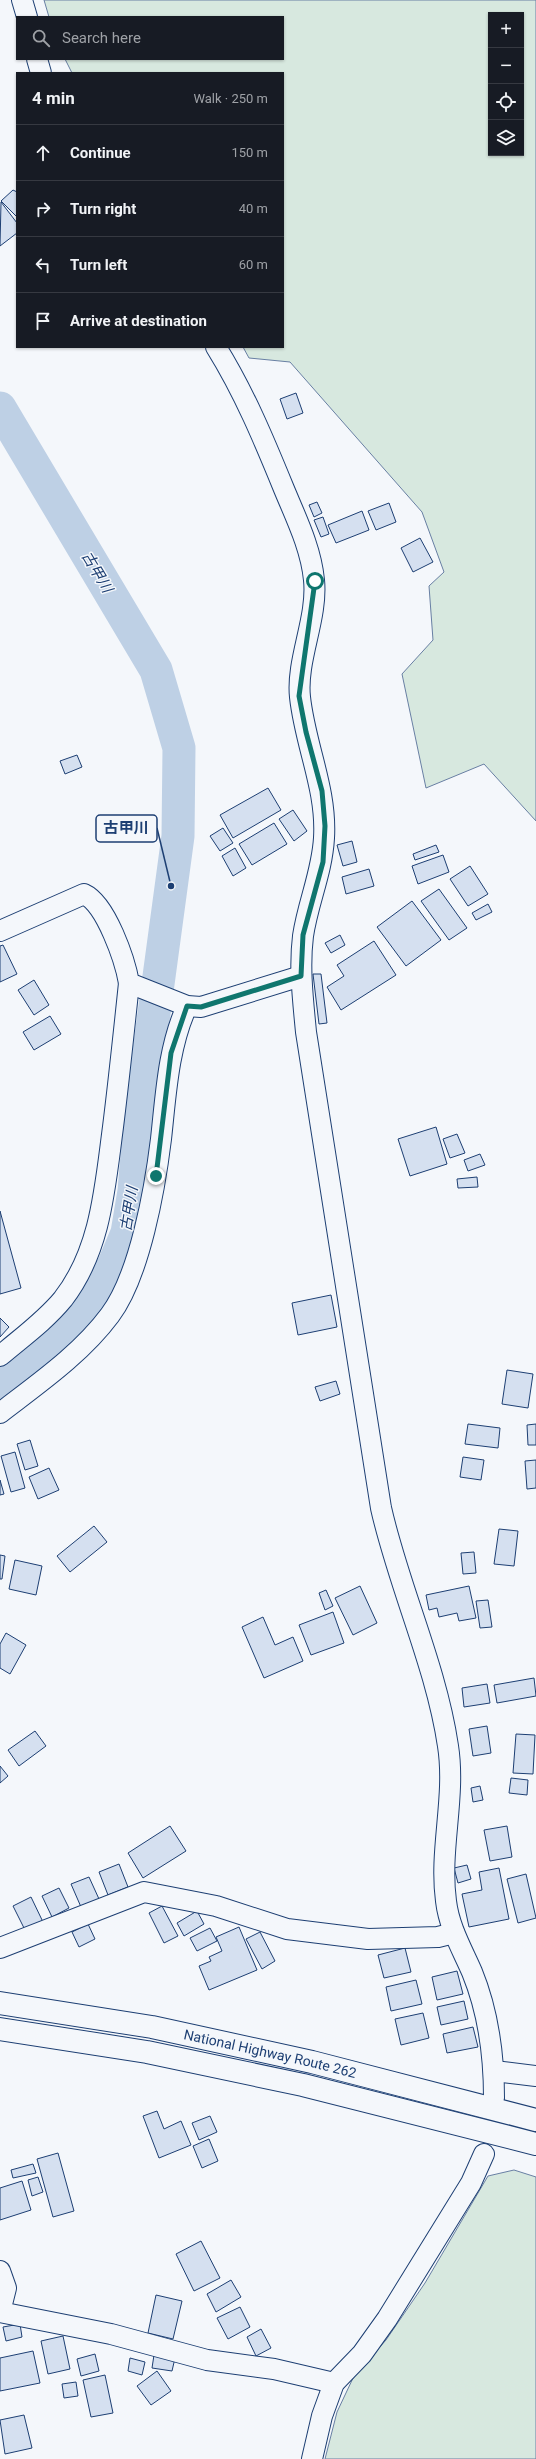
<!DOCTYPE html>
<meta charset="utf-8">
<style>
body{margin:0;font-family:Roboto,"Noto Sans JP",sans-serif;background:#20242c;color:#f1f3f6}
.controls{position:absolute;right:12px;top:12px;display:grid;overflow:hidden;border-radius:0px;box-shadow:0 1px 3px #0004}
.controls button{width:36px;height:36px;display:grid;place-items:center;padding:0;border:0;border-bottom:1px solid #363941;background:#171b24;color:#f1f3f6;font:20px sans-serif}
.stop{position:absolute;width:12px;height:12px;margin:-9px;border:3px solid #0f766e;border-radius:50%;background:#fff}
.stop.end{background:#0f766e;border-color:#fff;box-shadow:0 1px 4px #0008}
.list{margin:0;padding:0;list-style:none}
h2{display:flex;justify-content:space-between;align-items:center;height:52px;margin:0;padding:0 16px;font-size:17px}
h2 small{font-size:13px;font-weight:400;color:#9ea1a6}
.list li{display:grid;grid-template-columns:26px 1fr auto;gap:12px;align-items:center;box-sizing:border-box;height:56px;padding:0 16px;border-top:1px solid #363941}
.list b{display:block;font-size:15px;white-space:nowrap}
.list em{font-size:13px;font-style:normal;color:#9ea1a6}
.icon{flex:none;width:22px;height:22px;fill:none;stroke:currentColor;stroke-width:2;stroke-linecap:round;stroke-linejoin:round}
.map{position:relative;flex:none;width:536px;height:2459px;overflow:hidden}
.search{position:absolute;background:#171b24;box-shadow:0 1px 3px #0004;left:16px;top:16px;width:268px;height:44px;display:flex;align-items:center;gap:10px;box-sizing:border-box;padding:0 14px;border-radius:0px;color:#9ea1a6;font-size:15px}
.panel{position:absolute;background:#171b24;box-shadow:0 1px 3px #0004;left:16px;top:72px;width:268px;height:276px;border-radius:0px}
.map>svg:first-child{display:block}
</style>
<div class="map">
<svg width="536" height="2459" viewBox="0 0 536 2459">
<rect width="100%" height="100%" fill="#f4f7fb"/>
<!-- green -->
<g fill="#d7e8df" stroke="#687fa3" fill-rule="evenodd">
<path d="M 44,0 L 536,0 L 536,821 L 484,764 L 426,788 L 402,674 L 433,640 L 429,586 L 444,572 L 422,512 L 290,362 L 249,358 L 243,347 L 283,347 L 283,73 L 72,73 L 65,59 L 283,59 L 283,17 L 49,17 ZM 491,15 L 521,15 L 521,153 L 491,153 Z"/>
<polygon points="514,2170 536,2177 536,2459 325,2459 337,2412 354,2376 386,2340 425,2283 488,2176"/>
</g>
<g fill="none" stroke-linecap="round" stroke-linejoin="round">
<!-- river -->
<polyline stroke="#bed0e5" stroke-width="33" points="0,408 156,670 179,748 178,836 140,1117 134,1191 127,1233 114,1264 81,1319 0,1385"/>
</g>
<!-- building -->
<g fill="#d5e0f0" stroke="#1d3f73">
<polygon points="13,190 17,192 17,217 1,201"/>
<polygon points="1,202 17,223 17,233 0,246"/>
<polygon points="296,393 303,413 287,419 280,399"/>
<polygon points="317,502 322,513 314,517 309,505"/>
<polygon points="389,503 396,522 376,530 368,511"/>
<polygon points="362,511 369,530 336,543 328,525"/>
<polygon points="323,517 329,534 321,537 314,520"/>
<polygon points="420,538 433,562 413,572 401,548"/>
<polygon points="77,755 82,767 65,774 60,761"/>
<polygon points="268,788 281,810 233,838 220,815"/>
<polygon points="293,810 307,831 294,841 279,819"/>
<polygon points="274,823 287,844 252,865 239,844"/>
<polygon points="223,828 233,843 220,851 210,836"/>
<polygon points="352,841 357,862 343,866 337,845"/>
<polygon points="436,845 439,852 415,860 413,854"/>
<polygon points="235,848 246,868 233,876 222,856"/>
<polygon points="443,855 449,872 418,884 412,866"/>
<polygon points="470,866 488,894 468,906 450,879"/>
<polygon points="369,869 374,886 346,894 342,877"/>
<polygon points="439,889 467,928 449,940 421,901"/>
<polygon points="412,901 441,940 406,966 377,927"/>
<polygon points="488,904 492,912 476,920 472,913"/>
<polygon points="340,935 345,945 331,953 325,943"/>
<polygon points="374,941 396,975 341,1010 327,987 344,976 337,965"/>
<polygon points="3,945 17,974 0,982 0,946"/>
<polygon points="313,974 321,974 327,1023 319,1024"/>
<polygon points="34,980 49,1005 34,1015 18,990"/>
<polygon points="50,1016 61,1034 34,1050 23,1032"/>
<polygon points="436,1127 447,1164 410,1176 398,1139"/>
<polygon points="457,1134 465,1153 450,1158 443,1139"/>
<polygon points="480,1154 485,1165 468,1171 464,1160"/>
<polygon points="477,1177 478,1187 458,1188 457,1179"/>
<polygon points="0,1211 21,1288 0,1294"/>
<polygon points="331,1295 337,1327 298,1335 292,1303"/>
<polygon points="0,1318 9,1327 0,1337"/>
<polygon points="507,1370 533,1374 528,1408 502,1404"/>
<polygon points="336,1381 340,1394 320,1401 315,1387"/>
<polygon points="468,1424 500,1428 498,1448 465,1444"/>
<polygon points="536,1424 536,1445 528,1445 527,1425"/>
<polygon points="30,1440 38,1466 25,1470 17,1444"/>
<polygon points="15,1452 25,1488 11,1492 1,1456"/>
<polygon points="463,1457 484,1460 481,1480 460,1477"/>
<polygon points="536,1460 536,1488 527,1489 525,1461"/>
<polygon points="49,1468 59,1490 38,1499 29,1477"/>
<polygon points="0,1480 4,1494 0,1495"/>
<polygon points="94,1526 107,1542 70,1572 57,1556"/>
<polygon points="499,1529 518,1531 514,1566 494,1564"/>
<polygon points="474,1552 476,1573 463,1574 461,1553"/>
<polygon points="0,1555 5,1556 2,1579 0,1579"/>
<polygon points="15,1560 42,1566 36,1595 9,1589"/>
<polygon points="360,1586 377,1623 353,1635 335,1598"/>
<polygon points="469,1586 476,1618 459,1621 457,1613 439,1617 437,1608 429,1610 426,1595"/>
<polygon points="326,1590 333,1606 325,1610 319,1593"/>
<polygon points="488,1600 492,1627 480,1628 476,1601"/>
<polygon points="333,1612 344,1643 311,1655 299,1625"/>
<polygon points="263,1617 275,1645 293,1637 303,1661 264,1678 242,1627"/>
<polygon points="6,1633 26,1645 10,1674 0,1668 0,1644"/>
<polygon points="534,1678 536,1696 497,1703 494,1685"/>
<polygon points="487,1684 490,1703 464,1707 462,1688"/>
<polygon points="487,1726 491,1753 473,1756 469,1729"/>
<polygon points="35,1731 46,1746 19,1766 8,1750"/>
<polygon points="516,1734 535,1735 533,1774 513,1773"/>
<polygon points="0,1766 8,1776 0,1783"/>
<polygon points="511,1778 528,1780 527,1795 509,1793"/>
<polygon points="480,1786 483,1800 473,1802 471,1788"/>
<polygon points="170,1826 186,1851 143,1878 128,1853"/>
<polygon points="507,1826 512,1857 490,1861 484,1830"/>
<polygon points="119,1864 128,1887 108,1895 99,1872"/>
<polygon points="467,1865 471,1879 458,1883 454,1868"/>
<polygon points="499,1868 509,1919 469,1927 462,1894 482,1890 479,1872"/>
<polygon points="526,1874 536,1918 518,1923 507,1879"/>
<polygon points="89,1877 99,1899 81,1907 71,1884"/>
<polygon points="59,1888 69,1908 52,1917 42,1896"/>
<polygon points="31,1897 43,1922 25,1930 13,1906"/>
<polygon points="162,1906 178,1936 164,1943 149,1913"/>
<polygon points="197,1911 204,1924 184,1936 177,1923"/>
<polygon points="88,1924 95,1939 79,1947 72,1932"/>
<polygon points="239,1927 257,1970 209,1990 199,1966 211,1961 209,1957 222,1951 216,1937"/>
<polygon points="210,1928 217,1941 197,1951 190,1938"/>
<polygon points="260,1932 275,1961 262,1969 246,1939"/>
<polygon points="405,1948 411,1972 384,1978 378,1955"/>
<polygon points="457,1971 463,1994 437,2000 432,1977"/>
<polygon points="416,1980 422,2004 391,2011 386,1987"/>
<polygon points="464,2001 468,2019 441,2025 437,2007"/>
<polygon points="423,2013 429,2038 401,2045 395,2019"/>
<polygon points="473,2027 478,2047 447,2053 443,2034"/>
<polygon points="157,2111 164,2129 181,2121 191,2145 159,2158 143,2116"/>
<polygon points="210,2116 217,2132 199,2140 192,2123"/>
<polygon points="209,2139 218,2161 202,2168 193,2146"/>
<polygon points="58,2153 74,2211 53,2217 37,2159"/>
<polygon points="33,2164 36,2173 13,2178 11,2170"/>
<polygon points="38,2177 43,2192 32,2196 28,2180"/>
<polygon points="22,2181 31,2210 0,2220 0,2188"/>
<polygon points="201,2241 220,2278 194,2291 176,2254"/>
<polygon points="231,2280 241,2297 216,2312 207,2294"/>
<polygon points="156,2295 182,2301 173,2339 148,2333"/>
<polygon points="240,2307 250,2327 228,2339 217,2318"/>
<polygon points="20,2324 22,2337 6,2341 3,2327"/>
<polygon points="261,2329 271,2348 256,2356 247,2337"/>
<polygon points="63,2336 70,2369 48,2374 41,2341"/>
<polygon points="33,2351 40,2383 0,2391 0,2358"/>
<polygon points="95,2354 99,2371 81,2376 77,2359"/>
<polygon points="154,2355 175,2358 172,2371 152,2368"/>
<polygon points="130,2358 145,2362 142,2375 128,2371"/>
<polygon points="157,2371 171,2391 151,2405 137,2386"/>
<polygon points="105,2375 113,2413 91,2417 83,2380"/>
<polygon points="76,2382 78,2396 64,2398 62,2384"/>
<polygon points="24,2415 32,2448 5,2454 0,2420"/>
</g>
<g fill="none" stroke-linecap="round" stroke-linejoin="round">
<!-- minor casing -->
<g stroke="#1d3f73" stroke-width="22">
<g id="minor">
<polyline points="22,0 27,17"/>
<polyline points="37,59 41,73"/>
<path d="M 216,347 C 244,392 264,440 284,489 C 296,518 311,548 314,580 C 318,618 296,660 300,697 C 305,745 327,789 324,838 C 322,873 308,902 303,936 C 299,968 303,1000 306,1032 L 381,1508 C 399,1588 436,1665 448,1746 C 456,1797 439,1850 446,1901 C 449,1927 462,1949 472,1972 C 488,2011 494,2056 494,2098"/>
<path d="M 0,931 L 84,894 C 106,904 125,960 129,983 L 187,1006 L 201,1007 L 301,976"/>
<path d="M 0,1356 C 21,1338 45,1321 63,1299 C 101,1250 105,1187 113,1127 C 119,1079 124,1031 129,983"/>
<path d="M 0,1413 C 39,1383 81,1354 110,1315 C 140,1275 155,1188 161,1139 C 166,1094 168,1048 187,1006"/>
<polyline points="0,1948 144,1892 216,1906 287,1929 368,1939 438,1937 454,1933"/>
<polyline points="494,2071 536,2076"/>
<polyline points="0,2271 6,2288 0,2312"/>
<polyline points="0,2312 111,2334 207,2360 274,2369 334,2383"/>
<polyline points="312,2459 322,2416 334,2383 362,2354 387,2319 471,2183 484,2154"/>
</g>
</g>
<!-- highway casing -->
<g stroke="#1d3f73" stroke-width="24">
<g id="highway">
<path id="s1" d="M 0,2003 L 152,2027 L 312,2062 L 536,2120"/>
<polyline points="0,2029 147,2052 303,2085 536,2144"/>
</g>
</g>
<!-- minor -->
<use href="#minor" stroke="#f4f7fb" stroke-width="20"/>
<!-- highway -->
<use href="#highway" stroke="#f4f7fb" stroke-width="22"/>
</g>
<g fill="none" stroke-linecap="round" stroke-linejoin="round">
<!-- route -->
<polyline stroke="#0f766e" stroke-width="5" points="156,1176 171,1053 187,1006 201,1007 301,976 303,935 323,862 325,826 322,791 306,732 299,696 315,581"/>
</g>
<g text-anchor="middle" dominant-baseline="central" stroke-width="3" stroke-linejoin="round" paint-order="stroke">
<!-- street labels -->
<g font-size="14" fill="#1d3f73" stroke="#f4f7fb">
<text stroke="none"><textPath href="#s1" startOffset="275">National Highway Route 262</textPath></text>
</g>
<!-- water labels -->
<g font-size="15" font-style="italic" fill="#1d3f73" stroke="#f4f7fb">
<text transform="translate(97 572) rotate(59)">古甲川</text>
<text transform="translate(129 1209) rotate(-81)">古甲川</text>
</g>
</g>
<!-- callouts -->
<path fill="none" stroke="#1d3f73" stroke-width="1.5" d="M171 886L157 828"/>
<circle fill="#1d3f73" stroke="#f4f7fb" stroke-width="1.5" cx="171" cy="886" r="4"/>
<rect fill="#f4f7fb" stroke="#1d3f73" stroke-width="1.5" x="96" y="815" width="61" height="27" rx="4"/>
<g font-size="15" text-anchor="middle" font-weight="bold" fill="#1d3f73">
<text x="126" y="833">古甲川</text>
</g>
</svg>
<div class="controls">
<button>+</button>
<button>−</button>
<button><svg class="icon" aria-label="locate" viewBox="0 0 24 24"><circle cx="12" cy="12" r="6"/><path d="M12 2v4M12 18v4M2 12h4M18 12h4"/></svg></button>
<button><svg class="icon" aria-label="layers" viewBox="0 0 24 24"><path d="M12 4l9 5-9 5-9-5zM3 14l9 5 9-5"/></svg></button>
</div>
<div class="stop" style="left:315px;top:581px"></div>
<div class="stop end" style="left:156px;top:1176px"></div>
<div class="search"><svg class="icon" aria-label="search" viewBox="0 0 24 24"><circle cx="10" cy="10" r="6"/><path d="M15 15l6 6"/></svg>Search here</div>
<section class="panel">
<h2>4 min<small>Walk · 250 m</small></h2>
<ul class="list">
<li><svg class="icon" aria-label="ahead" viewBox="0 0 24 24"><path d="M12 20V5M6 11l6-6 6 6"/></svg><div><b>Continue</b></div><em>150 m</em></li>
<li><svg class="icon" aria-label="right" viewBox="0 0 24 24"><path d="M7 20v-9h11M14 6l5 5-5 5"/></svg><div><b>Turn right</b></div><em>40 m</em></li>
<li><svg class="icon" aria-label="left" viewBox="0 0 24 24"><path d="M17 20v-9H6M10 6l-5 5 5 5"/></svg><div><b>Turn left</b></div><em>60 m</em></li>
<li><svg class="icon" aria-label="arrive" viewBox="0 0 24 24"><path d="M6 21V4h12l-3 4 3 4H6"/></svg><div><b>Arrive at destination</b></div></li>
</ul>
</section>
</div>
